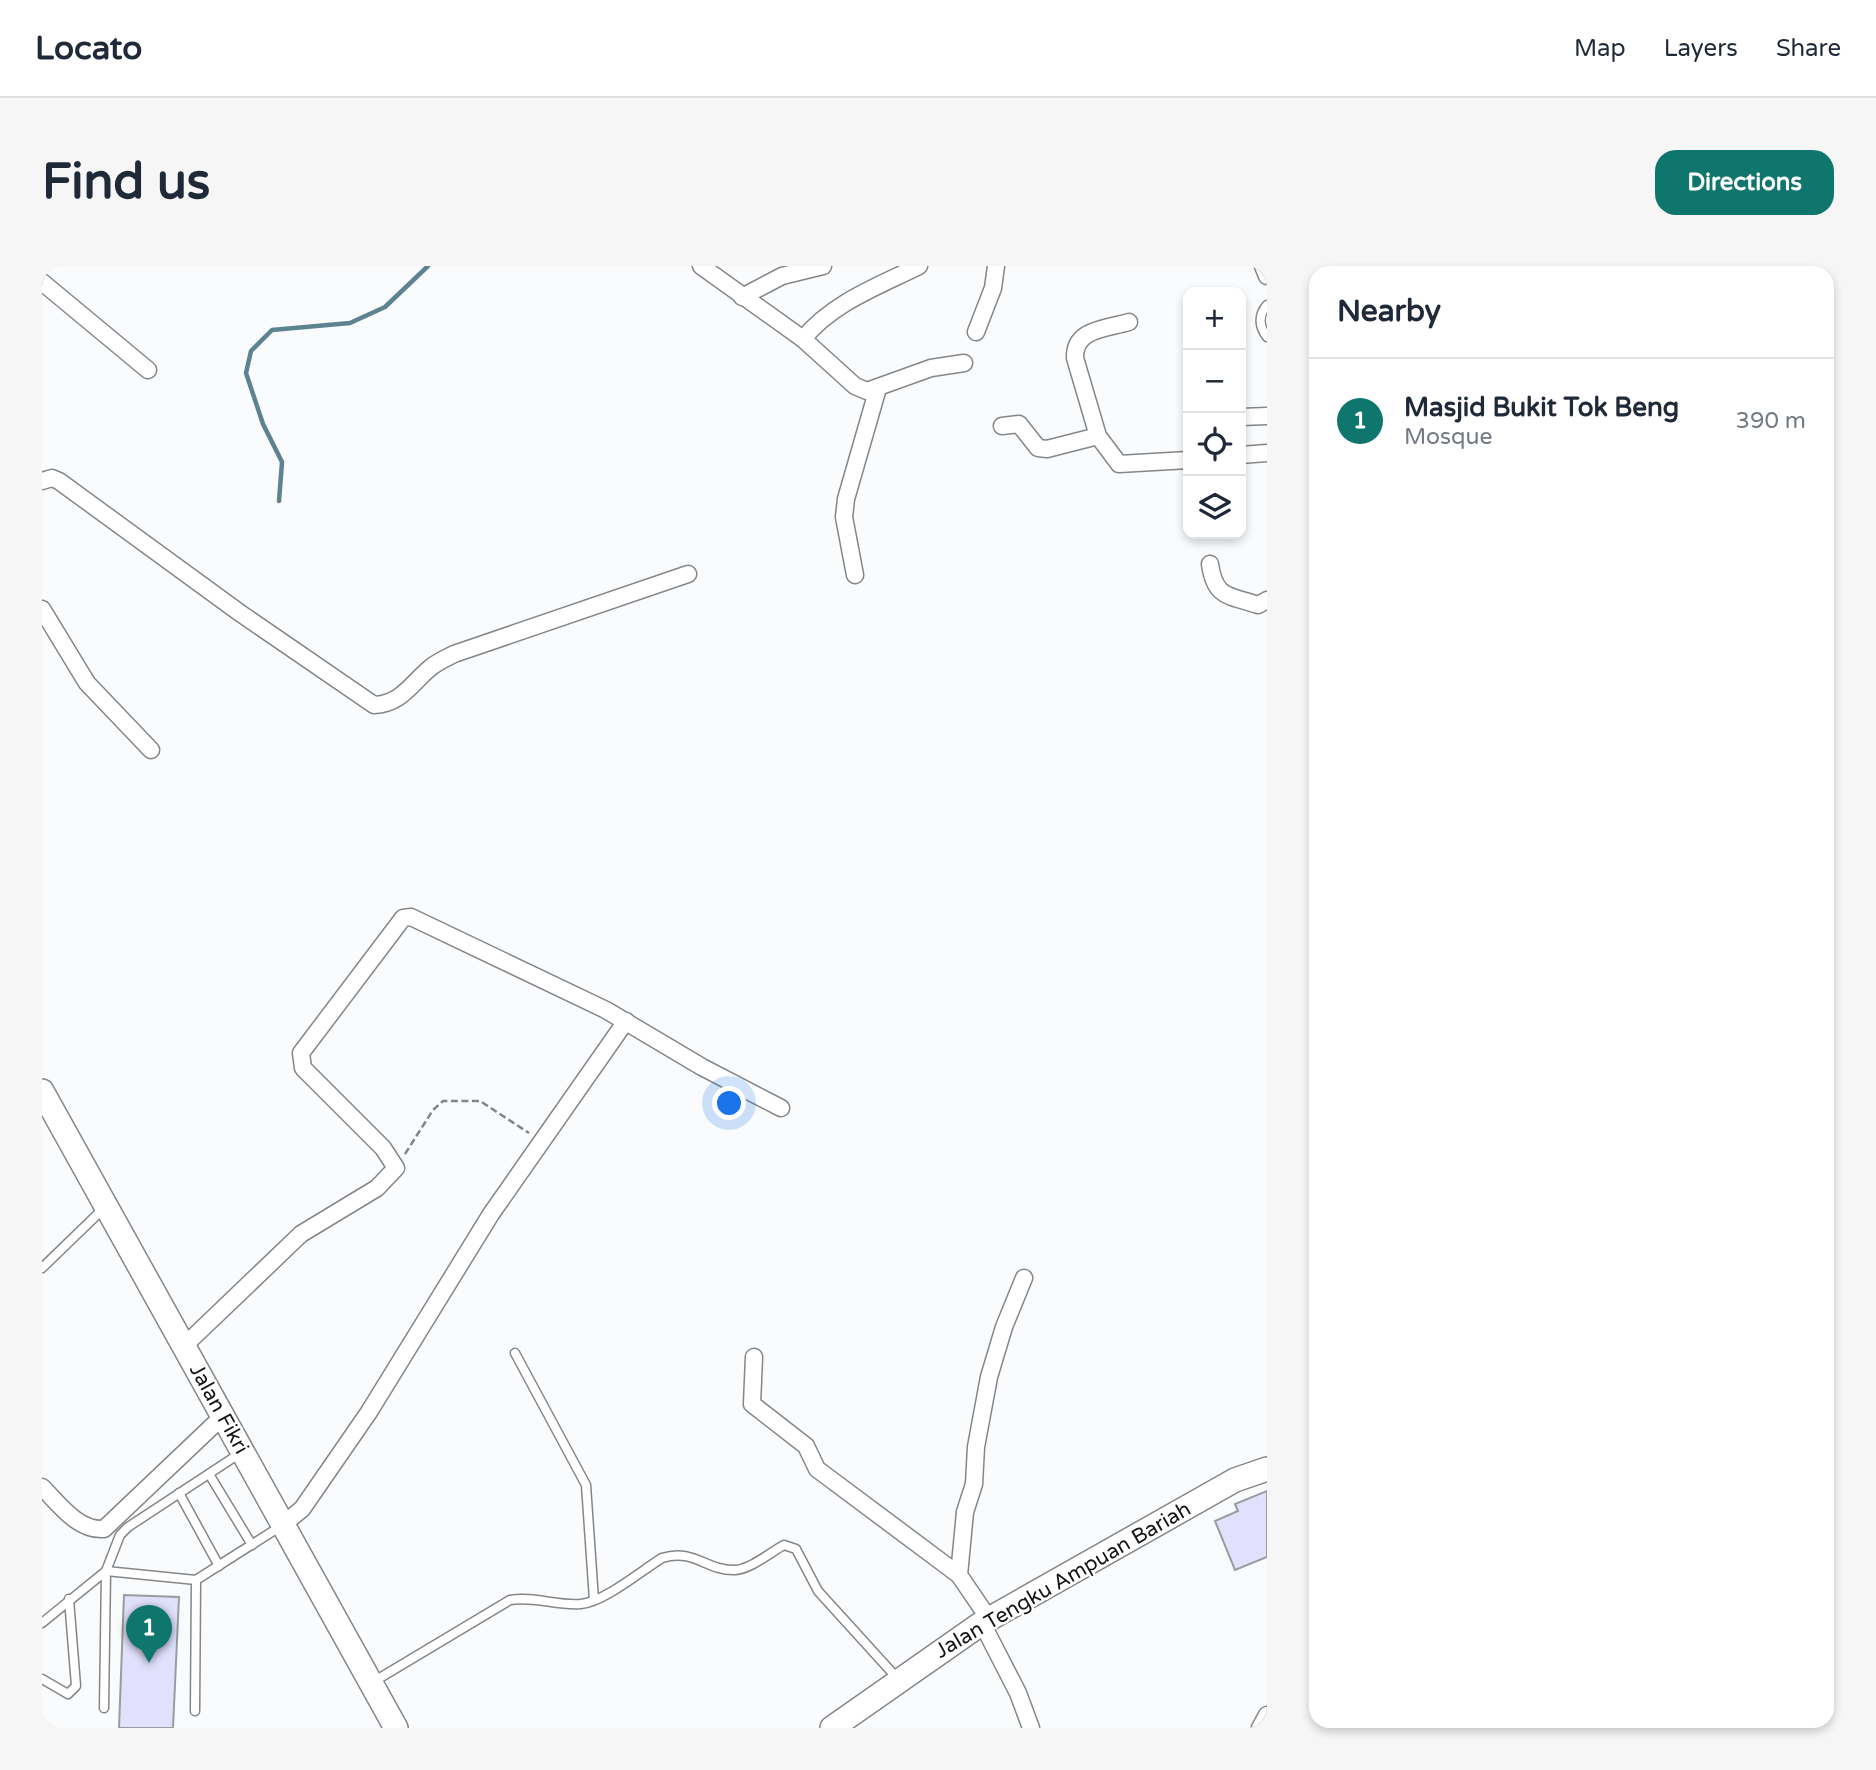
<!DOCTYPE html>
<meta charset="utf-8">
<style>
body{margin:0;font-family:"Varela Round",sans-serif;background:#f6f6f7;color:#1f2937}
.controls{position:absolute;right:21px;top:21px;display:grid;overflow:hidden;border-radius:14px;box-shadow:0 4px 10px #0003}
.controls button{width:63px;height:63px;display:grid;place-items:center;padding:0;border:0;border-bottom:2px solid #e0e1e3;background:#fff;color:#1f2937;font:35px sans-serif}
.you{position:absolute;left:688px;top:838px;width:24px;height:24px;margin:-18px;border:5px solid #fff;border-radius:50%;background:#1a73e8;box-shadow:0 0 0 10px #1a73e833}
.badge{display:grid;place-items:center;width:46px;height:46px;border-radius:50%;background:#0f766e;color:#fff;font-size:23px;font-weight:700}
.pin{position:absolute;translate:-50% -58px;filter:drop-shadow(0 2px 4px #0008)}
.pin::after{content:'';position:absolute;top:37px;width:24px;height:21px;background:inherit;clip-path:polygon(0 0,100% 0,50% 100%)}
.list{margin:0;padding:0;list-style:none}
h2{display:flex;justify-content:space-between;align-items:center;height:91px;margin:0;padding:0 28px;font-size:30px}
h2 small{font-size:23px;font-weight:400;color:#747a83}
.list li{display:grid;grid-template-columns:46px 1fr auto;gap:21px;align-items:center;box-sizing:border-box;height:126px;padding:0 28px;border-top:2px solid #e0e1e3}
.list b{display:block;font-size:26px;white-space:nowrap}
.list p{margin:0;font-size:23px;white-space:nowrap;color:#747a83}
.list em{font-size:23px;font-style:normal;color:#747a83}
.icon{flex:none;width:38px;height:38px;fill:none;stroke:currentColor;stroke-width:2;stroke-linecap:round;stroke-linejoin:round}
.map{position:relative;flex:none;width:1225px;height:1462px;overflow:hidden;border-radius:21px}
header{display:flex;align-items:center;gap:42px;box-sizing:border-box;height:98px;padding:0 35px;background:#fff;border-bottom:2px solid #e0e1e3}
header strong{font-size:33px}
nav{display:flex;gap:38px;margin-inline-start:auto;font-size:24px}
.intro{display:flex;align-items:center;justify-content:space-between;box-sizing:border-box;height:168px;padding:0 42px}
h1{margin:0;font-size:49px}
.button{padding:18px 32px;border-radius:21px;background:#0f766e;color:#fff;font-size:24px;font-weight:700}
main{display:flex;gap:42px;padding:0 42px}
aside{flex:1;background:#fff;border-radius:21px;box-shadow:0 4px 10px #0003}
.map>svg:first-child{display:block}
</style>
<header>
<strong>Locato</strong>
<nav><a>Map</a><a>Layers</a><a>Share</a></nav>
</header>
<div class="intro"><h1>Find us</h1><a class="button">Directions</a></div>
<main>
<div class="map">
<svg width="1225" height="1462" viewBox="0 0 1225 1462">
<rect width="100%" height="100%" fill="#f9fbfd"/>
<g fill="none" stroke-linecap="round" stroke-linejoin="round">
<!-- stream -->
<polyline stroke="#5e8390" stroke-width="4.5" points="237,235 240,196 221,158 204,107 209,85 230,64 308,57 343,41 386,0"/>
</g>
<!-- building -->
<g fill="#e1e1fd" stroke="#9b9b9e" stroke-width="2">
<polygon points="1225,1225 1225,1291 1193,1304 1173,1255 1196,1245 1193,1238"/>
<polygon points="82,1329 137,1331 131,1462 77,1462"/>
</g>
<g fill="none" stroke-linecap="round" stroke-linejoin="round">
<!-- lane casing -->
<g stroke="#858688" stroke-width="11">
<g id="lane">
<path d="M 1225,39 C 1216,49 1217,61 1225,71"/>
<polyline points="0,1002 61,943"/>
<polyline points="473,1087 544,1219 552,1334"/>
<polyline points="167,1208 210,1279"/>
<polyline points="137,1227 177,1300"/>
<polyline points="0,1357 64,1305 154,1314 239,1260"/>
<polyline points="0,1413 26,1428 34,1420 27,1333"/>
<path d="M 331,1416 L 468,1334 C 492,1330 515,1340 539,1338 C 562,1336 599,1305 620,1292 C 652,1282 664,1305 693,1304 C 709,1303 729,1286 742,1279 L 754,1283 L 776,1325 L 855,1412"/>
<polyline points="62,1442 64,1305 78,1269 86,1261 200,1186"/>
<polyline points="153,1445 154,1314"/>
</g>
</g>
<!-- street casing -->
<g stroke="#858688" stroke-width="19">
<g id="street">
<polyline points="659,0 761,73 813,120 825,125 889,102 922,97"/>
<polyline points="1221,0 1225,10"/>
<polyline points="0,16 106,104"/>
<polyline points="700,31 740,10 781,0"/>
<path d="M 1087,56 C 1063,63 1032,63 1033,92 L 1056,170 L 1077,198 L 1146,194"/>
<polyline points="934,66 951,22 954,0"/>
<path d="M 761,73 C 790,37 836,20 877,0"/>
<polyline points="1199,151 1225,150"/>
<polyline points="960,160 977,158 996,182 1005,183 1056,170"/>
<polyline points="1199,189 1225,187"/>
<path d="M 0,215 L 10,212 L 17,215 L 198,347 L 332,439 C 359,438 369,418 388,402 C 395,396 404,392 412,388 L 646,308"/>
<path d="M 1168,298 C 1173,333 1187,329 1216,339 L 1225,334"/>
<polyline points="813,309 802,251 804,233 836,122"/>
<polyline points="0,343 45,417 109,484"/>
<polyline points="142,1080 259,968 335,922 354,902 341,882 261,802 259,787 361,652 369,651 564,744 660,801 739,842"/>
<polyline points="712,1091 710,1138 764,1180 775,1203 917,1309"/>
<path d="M 0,1221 C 17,1238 36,1265 62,1263 L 181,1150"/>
<polyline points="239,1260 260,1243 327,1146 449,948 584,755"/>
<polyline points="947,1353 917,1309 923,1246 932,1218 934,1181 947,1111 962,1061 982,1012"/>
<polyline points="940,1357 976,1427 989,1462"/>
<polyline points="1218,1462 1225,1449"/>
</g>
</g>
<!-- secondary casing -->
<g stroke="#858688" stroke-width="26">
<g id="secondary">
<polyline points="0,825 354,1462"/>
<polyline points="790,1462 940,1357 1193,1214 1225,1203"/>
</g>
</g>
<!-- path -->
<polyline stroke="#838586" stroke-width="2.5" stroke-dasharray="7 3.5" stroke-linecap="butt" points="363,888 391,844 401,835 438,835 487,867"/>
<!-- lane -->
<use href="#lane" stroke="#fff" stroke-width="8"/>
<!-- street -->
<use href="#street" stroke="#fff" stroke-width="16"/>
<!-- secondary -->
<use href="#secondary" stroke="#fff" stroke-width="23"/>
</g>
<g text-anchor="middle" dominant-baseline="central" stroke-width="5" stroke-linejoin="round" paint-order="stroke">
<!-- street labels -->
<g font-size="21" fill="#141515" stroke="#fff">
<text transform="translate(177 1143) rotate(61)">Jalan Fikri</text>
<text transform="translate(1021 1314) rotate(-30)">Jalan Tengku Ampuan Bariah</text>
</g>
</g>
</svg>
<div class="controls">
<button>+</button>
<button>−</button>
<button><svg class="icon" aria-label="locate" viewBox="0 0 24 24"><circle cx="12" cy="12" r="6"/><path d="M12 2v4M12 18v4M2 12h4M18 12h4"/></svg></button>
<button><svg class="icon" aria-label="layers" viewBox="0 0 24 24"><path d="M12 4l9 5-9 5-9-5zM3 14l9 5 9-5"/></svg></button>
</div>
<div class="you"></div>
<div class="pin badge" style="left:107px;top:1397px">1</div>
</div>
<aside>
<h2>Nearby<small></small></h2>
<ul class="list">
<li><span class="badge">1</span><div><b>Masjid Bukit Tok Beng</b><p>Mosque</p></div><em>390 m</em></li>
</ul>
</aside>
</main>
